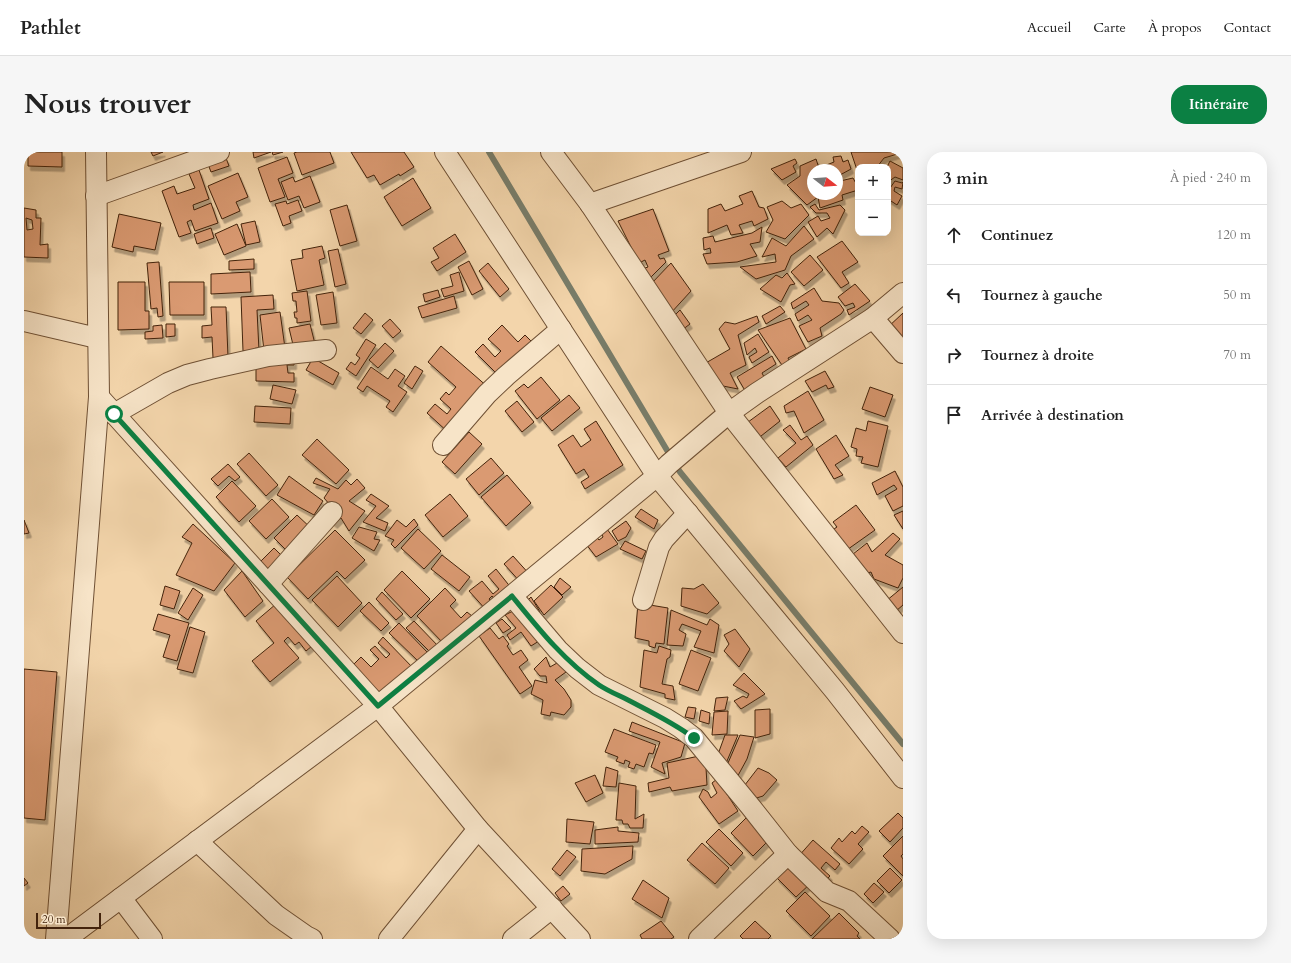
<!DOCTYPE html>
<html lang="fr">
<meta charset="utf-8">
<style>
body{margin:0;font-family:Cardo,serif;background:#f6f6f6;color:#222}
.controls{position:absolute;right:12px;top:12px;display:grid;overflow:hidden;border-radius:8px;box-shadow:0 4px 16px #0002}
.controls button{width:36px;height:36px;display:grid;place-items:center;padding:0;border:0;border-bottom:1px solid #e0e0e0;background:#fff;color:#222;font:20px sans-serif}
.compass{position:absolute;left:783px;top:12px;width:36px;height:36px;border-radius:50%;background:#fff;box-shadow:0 4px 16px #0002;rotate:107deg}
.scale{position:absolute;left:12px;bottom:10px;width:65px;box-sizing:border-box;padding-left:4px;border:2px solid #43230c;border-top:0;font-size:11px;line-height:14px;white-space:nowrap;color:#43230c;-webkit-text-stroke:3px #f7e4c8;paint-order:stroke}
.stop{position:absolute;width:12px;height:12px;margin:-9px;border:3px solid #0b8043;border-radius:50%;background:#fff}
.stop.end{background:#0b8043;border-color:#fff;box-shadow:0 1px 4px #0008}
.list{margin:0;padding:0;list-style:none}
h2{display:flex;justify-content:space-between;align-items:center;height:52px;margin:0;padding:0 16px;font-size:17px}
h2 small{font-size:13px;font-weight:400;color:#767676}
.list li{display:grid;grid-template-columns:26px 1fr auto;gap:12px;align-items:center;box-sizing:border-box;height:60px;padding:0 16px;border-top:1px solid #e0e0e0}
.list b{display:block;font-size:15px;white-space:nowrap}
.list em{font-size:13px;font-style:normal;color:#767676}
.icon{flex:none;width:22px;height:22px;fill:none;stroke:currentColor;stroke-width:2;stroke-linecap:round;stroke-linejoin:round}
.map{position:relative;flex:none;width:879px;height:787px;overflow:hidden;border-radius:16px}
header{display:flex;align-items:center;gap:24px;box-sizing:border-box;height:56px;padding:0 20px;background:#fff;border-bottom:1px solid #e0e0e0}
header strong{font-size:19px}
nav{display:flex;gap:22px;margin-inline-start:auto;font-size:14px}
.intro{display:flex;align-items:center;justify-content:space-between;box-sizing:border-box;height:96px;padding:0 24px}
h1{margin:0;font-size:28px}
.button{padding:10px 18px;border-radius:16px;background:#0b8043;color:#fff;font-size:14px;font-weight:700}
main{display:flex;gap:24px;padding:0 24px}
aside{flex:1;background:#fff;border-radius:16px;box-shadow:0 4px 16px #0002}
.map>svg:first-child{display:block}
</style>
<header>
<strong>Pathlet</strong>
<nav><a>Accueil</a><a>Carte</a><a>À propos</a><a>Contact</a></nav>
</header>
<div class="intro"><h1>Nous trouver</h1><a class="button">Itinéraire</a></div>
<main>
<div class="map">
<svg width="879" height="787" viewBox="0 0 879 787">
<defs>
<filter id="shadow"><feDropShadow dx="2.5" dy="4.5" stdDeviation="0" flood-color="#0004"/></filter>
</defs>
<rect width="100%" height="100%" fill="#f3d5ab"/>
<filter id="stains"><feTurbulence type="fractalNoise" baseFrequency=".005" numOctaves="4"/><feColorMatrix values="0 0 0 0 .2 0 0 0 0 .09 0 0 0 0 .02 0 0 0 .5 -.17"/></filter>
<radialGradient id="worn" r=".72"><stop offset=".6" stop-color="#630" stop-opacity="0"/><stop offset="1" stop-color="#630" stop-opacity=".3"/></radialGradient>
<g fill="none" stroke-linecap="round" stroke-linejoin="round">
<!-- stream -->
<polyline stroke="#787d6a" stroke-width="6" points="465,0 656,320 879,592"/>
</g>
<!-- building -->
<g fill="#da9a72" stroke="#43230c" fill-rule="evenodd" filter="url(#shadow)">
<polygon points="0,0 38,0 38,15 4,14 4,1"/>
<polygon points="127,0 139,0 129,4"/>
<polygon points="229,0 247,0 230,6"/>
<polygon points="248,0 259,0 249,3"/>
<polygon points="273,0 306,0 310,11 278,23 270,1"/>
<polygon points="327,0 380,0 390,15 376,24 375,22 356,33 350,23 343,26"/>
<polygon points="827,0 879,0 879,3 877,1 860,6 853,15 834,15 834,21"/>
<path d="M 817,4 L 819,10 L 824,8 L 827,17 L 816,23 L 816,29 L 829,26 L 834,35 L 834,38 L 818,43 L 819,48 L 796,56 L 794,45 L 783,53 L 763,33 L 776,24 L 776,14 L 792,7 L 795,16 L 810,10 L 809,5 ZM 789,18 L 813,18 L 813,42 L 789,42 Z"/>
<polygon points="263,5 269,21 254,27 261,45 246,50 234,16"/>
<polygon points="202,6 205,14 187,20 184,12"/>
<polygon points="771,7 773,11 769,14 772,20 758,28 747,17"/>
<polygon points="866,9 879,16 879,28 871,25 864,30 863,15"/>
<polygon points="175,18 185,47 169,53 170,58 187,51 194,71 171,79 167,68 163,70 167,81 155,85 138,39 150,34 153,42 171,36 165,22"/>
<polygon points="214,21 224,45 212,50 216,59 198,67 184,34"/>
<polygon points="286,24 296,50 280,56 275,44 264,48 257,30 269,25 271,30"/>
<polygon points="389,26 407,56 378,74 360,45"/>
<polygon points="871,29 878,31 879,30 878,37 871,35 870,39 878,44 873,53 864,47 864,39"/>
<polygon points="728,39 735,55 740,56 744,67 730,74 728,69 715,73 719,81 707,83 703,73 684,81 684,57 697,52 701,59 719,52 715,44"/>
<polygon points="274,48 278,59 265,64 267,71 259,74 251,52 262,49 263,52"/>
<polygon points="758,49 767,56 777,52 785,63 761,87 742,80 749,68 743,55"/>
<polygon points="791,52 795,58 816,53 821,58 809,82 803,76 793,85 784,70 794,64 797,69 806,66 803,61 792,61 786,55"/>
<polygon points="323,53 333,89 316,94 306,58"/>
<path d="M 0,56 L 12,58 L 12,66 L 17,66 L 16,93 L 24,92 L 24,106 L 0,105 ZM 2,66 L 8,68 L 9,77 L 3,78 Z"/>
<polygon points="629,57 645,99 634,103 636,107 640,106 642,110 625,127 618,117 624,115 621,108 615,111 594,69"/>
<polygon points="95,62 137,71 131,98 110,94 109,100 88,95"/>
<polygon points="231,69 236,90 222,93 217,72"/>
<polygon points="213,72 222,94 200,103 191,82"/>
<polygon points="780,74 790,87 767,104 761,118 732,127 716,115 752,110 751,102 738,105 748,86 762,94"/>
<polygon points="738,75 736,90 726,92 733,104 713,110 683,112 679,102 687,101 686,96 680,98 679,86 689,84 691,90 728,81"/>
<polygon points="187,76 190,86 173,92 170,82"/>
<polygon points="431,82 442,100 413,119 407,110 415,106 409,96"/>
<polygon points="818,89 834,110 818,120 825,131 817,136 793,105"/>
<polygon points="298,94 301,106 295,108 300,133 273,139 267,108 279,106 278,98"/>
<polygon points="314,97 322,132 311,135 304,99"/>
<polygon points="786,103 799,118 780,134 767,120"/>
<polygon points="230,107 230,117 205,118 205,109"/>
<polygon points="445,109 459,137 448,143 434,115"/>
<polygon points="135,110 139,164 134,165 133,156 127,157 123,111"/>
<polygon points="464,111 485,137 476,145 455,119"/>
<polygon points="647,111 667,139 646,162 627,132"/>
<polygon points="226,120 227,140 187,142 187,122"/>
<polygon points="435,120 440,139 420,145 417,137 429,134 426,123"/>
<polygon points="763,121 771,132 766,133 757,150 736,137 752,123 758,126"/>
<polygon points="94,130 121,130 121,159 125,159 125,177 94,178"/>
<polygon points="145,130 180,130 180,163 146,163"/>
<polygon points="831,132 846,149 825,163 823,158 831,155 829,151 821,154 814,145"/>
<polygon points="790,136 798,149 815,151 820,158 817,162 796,176 798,184 784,190 775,174 788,168 784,163 774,169 771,162 785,153 782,149 769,157 767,151"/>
<polygon points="414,138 416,145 401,150 399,142"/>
<polygon points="283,139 287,169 273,171 273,166 271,166 270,160 273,160 272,149 269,149 268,141"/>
<polygon points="309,140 313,171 297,173 292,143"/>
<polygon points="249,143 250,157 233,158 235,199 219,199 217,145"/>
<polygon points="430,144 433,156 398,166 394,155"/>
<polygon points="756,154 761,160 742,172 738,164"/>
<polygon points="187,155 202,155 204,205 189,206 188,185 178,186 178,174 188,173"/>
<polygon points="656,158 666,172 654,181 645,169"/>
<polygon points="256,160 261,196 240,199 236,163"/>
<polygon points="341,161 349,168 337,182 329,176"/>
<polygon points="879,161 879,192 863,176"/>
<polygon points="733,164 735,170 714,183 722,213 706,221 714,237 689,232 680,212 706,197 695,177 701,170 711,172"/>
<polygon points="766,166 782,197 764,206 767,213 760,216 734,178"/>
<polygon points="366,167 377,179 369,186 358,174"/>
<polygon points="142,172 151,172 151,184 142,185"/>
<polygon points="286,172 291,192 270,197 265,176"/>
<polygon points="138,173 139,186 121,187 121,180 129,179 129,174"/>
<polygon points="478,173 494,190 501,183 510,192 477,226 451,200 459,192 471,205 477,199 464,187"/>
<polygon points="734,182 745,200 728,211 725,205 733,200 731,196 723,203 720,191"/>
<polygon points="342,187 352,193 332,224 322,217 327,210 331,213 336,206 332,203"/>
<polygon points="361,191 370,199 354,216 345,208"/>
<polygon points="417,194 465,236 425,281 403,261 411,252 423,262 427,257 416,247 422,240 425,243 432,235 404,210"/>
<polygon points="748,204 752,212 738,221 740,225 723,242 713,225"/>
<polygon points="289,206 315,221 309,233 282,218"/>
<polygon points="232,207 270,208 270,213 263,213 264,221 270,221 270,230 232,229"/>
<polygon points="391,214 399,219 388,237 380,231"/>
<polygon points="347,215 364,227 371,217 381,224 374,234 383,240 369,260 362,255 366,249 343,234 339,240 333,236"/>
<polygon points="801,219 810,235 804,237 802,233 788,240 781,229"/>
<polygon points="517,225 536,248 513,267 491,239 500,232 504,236"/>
<polygon points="249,233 272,238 268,252 246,247"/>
<polygon points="846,235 869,243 861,265 838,257"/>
<polygon points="784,239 800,268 780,281 770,259 762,261 760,254"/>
<polygon points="545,243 556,256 528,279 517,266"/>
<polygon points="493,249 510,270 498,280 481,259"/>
<polygon points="231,254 267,256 266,272 230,270"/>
<polygon points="746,254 756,269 732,288 720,273"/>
<polygon points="572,269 599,313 561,337 557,330 565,325 560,317 552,322 534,293 549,283 557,295 567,288 560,277"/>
<polygon points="844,269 864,274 854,315 837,311 839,305 832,304 833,297 827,295 832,276 842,279"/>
<polygon points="766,273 777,288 783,284 789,293 762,315 754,306 772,291 759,278"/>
<polygon points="445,280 458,292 431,322 418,310"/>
<polygon points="812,283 825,304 811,313 819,323 810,327 792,297"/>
<polygon points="293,287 325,318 312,332 278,303"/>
<polygon points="225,301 254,333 242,344 213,312"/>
<polygon points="467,306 480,321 455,343 442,327"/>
<polygon points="204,312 216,325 211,329 205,324 194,334 187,327"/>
<polygon points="871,319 879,335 879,354 869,359 861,344 873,337 870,333 853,343 848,331"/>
<polygon points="483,323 507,351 482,374 457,345"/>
<polygon points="265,324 299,349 290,363 253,343"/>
<polygon points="292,326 314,337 322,328 327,333 333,327 341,336 325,349 341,359 325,379 317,366 311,372 306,368 313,361 300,346 306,337 289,331"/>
<polygon points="208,329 232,354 215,370 192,345"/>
<polygon points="347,342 365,354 352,366 364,371 361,379 339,370 352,354 342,348"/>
<polygon points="426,342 444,364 419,385 401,363"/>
<polygon points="248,347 265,365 242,387 225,369"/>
<polygon points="832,353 851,378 820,400 804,381 813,375 809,370"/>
<polygon points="617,357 634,368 630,377 611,365"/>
<polygon points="879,359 879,377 870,363"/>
<polygon points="273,363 289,378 265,401 250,386"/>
<polygon points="390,367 394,373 371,396 367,392 370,388 361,384 373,368 382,375"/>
<polygon points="0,368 5,381 0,382"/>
<polygon points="602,369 607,376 602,385 594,389 588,379"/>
<polygon points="169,372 211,411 190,439 152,423 168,391 158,385"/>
<polygon points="335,375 353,380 350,387 356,388 350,399 328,386"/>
<polygon points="394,377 417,399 400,417 377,396"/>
<polygon points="583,377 594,392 572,405 562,392 571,383 575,388 579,385 577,380"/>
<polygon points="311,378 341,408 321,427 313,419 284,447 263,425"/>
<polygon points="869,381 876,387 861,403 879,413 879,426 874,436 850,427 847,420 836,423 824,406 843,391 848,400"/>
<polygon points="601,389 622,399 618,407 596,397"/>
<polygon points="250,396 260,406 246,420 236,410"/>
<polygon points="418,403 446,425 435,439 407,417"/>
<polygon points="489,404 507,424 498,432 480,412"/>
<polygon points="472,417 488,437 473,450 468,444 465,447 470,453 463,459 445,439 458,429 469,442 475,437 464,424"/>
<polygon points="218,419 239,449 221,465 200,438"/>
<polygon points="378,419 406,447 387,466 360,438"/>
<polygon points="313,424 338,451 314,475 288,448"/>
<polygon points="536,426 547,435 538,443 530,435"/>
<polygon points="679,432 695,451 683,462 657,454 658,436 670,437"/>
<polygon points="527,433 539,445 520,463 510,449"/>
<polygon points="141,434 156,439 150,457 136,453"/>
<polygon points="879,435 879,453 872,459 862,449"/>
<polygon points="169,436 179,443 164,468 154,461"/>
<polygon points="421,436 432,448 426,454 437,466 443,460 448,464 420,492 393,464"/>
<polygon points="358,440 379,462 372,468 352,447"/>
<polygon points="507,445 516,460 509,466 498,454"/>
<polygon points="345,450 365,471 357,479 336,459"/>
<polygon points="614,451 644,456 640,492 632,491 631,496 625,494 625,489 611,486"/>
<polygon points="252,452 288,494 282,499 275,490 271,493 264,485 260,489 275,506 246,530 228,509 250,491 232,469"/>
<polygon points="647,458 683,473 686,467 695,473 690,501 670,495 677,479 658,472 655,478 662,482 659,494 643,493"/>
<polygon points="489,459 515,489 507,494 497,480 486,488 483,483 492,476 481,463"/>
<polygon points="134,462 165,471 153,509 139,505 146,483 129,478"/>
<polygon points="478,467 487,476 479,481 472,471"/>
<polygon points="390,469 416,496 409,503 382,476"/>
<polygon points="375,471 404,501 395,510 365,481"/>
<polygon points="166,475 181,480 169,521 153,517"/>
<polygon points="466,476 475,487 479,484 485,492 483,494 489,503 497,498 504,508 495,515 508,534 496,542 455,484"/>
<polygon points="711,477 726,497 715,515 700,499 705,492 700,483"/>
<polygon points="359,485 391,518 359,547 325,517 337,505 347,515 355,507 346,498 351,494 362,506 366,502 354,491"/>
<polygon points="635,494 647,498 646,505 643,507 638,532 649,534 651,548 641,546 641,542 616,535 620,498 633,501"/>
<polygon points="667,498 687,506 674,539 655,532"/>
<polygon points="522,505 526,515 533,511 542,520 531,528 540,537 547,548 547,555 540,563 527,560 526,564 517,562 519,548 507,542 511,528 523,531 522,524 516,524 510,517"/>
<polygon points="0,517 33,520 21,668 0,666"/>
<polygon points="720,521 741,542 717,557 710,549 719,544 723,546 725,542 709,533"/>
<polygon points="704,545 701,558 690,559 692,546"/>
<polygon points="664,555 672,556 670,567 661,565"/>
<polygon points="746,557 746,582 731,586 731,558"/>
<polygon points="677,558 686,561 685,572 675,569"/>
<polygon points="704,559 703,582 688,583 690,560"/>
<polygon points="608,570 661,591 657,605 638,611 641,622 627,615 636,590 605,579"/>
<polygon points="590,577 632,593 629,602 625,601 620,615 612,612 610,617 604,615 606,610 601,608 600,612 592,609 594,605 581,600"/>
<polygon points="701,583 714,583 700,616 693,605"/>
<polygon points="716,583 730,585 723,607 711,629 701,618"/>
<polygon points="675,604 682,616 683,633 648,639 646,635 625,640 624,631 645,626 643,611"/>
<polygon points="582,615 594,619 592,635 579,634"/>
<polygon points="734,616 745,621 753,628 739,644 726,648 717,638"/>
<polygon points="571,623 579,641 562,650 551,631"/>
<polygon points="693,627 714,659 695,672 675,645 679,637 684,640 687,646 693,641 688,631"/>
<polygon points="595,631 612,634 611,667 620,662 619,676 606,676 604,672 599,672 598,668 592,668"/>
<polygon points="874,661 879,666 879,676 866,690 855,679"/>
<polygon points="722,666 745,688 729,704 707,681"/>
<polygon points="543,667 570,670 566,692 542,690"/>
<polygon points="838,674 845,680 834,692 839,697 825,712 807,696 815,686 818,690 828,679 831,682"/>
<polygon points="594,675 594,679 615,681 614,690 571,692 571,678"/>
<polygon points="695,677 719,701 707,714 682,690"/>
<polygon points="879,684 879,702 877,704 879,707 879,724 859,704"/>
<polygon points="789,688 816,712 811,718 802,710 797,716 806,724 800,730 773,706"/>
<polygon points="678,691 705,716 691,732 663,708"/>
<polygon points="609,694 608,707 581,722 557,719 558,697"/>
<polygon points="543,698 552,705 536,724 528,717"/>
<polygon points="767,711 787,731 772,745 752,725"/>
<polygon points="866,716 878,728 865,741 853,729"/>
<polygon points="0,726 4,731 0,734"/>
<polygon points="619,728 645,746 638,766 608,747"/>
<polygon points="850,731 860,740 849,751 840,742"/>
<polygon points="539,734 546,742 537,749 531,741"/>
<polygon points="781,740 806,764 787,784 762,759"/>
<polygon points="815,761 835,781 833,784 836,787 788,787"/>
<polygon points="637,769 650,785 647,787 618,787 616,783"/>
<polygon points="731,769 747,784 744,787 719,787 716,784"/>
</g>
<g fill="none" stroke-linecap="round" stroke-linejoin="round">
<!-- street casing -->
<g stroke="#6f5034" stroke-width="22">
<g id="street">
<polyline points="421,0 633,324 811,539 879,626"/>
<polyline points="527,0 566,52 705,261 879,481"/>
<polyline points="72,44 195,0"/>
<polyline points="566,52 717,0"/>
<polyline points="849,166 879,201"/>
<polyline points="0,169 73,186"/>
<polyline points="75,245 354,554 454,677 556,787"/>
<polyline points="90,262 144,231 163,223 186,217 244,204 302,198"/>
<polyline points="419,293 463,242 482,224 537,177"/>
<polyline points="244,432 308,360"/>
<polyline points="488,444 534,498 553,516 575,533 641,566 657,576 670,586 726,654 764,702 803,740 825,749 866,787"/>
<polyline points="619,448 635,395 640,387 664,361"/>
<polyline points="173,689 252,763 282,784 288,787"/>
<polyline points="97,746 128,787"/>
<polyline points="32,787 75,245 72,0"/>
<polyline points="42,787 354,554 633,324 645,312 705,261 733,241 849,166 879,141"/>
<polyline points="365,787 454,677"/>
<polyline points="489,787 528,756"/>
<polyline points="675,787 764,702"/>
</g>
</g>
<!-- street -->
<use href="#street" stroke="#f7e4c8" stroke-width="20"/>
</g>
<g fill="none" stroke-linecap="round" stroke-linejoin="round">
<!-- route -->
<path stroke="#0b8043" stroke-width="5" d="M 90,262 L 354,554 L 488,444 C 514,476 540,509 575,533 C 584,539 594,543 604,548 C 627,560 650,571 670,586"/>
</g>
<rect width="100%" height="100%" filter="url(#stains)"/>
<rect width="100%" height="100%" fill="url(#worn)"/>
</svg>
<div class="controls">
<button>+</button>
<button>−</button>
</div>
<svg class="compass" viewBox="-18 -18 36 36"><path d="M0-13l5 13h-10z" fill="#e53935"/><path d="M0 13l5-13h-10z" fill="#767676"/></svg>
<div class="scale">20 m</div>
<div class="stop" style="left:90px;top:262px"></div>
<div class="stop end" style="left:670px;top:586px"></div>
</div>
<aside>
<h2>3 min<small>À pied · 240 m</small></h2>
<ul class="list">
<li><svg class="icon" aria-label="ahead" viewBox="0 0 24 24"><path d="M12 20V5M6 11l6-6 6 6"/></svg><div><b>Continuez</b></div><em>120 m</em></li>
<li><svg class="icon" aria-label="left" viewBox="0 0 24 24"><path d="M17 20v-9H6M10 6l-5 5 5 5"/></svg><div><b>Tournez à gauche</b></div><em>50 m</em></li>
<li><svg class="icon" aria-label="right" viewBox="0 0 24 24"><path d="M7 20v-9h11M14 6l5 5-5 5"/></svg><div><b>Tournez à droite</b></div><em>70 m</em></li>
<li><svg class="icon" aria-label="arrive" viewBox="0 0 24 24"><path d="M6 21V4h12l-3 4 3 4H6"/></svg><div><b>Arrivée à destination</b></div></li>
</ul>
</aside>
</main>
